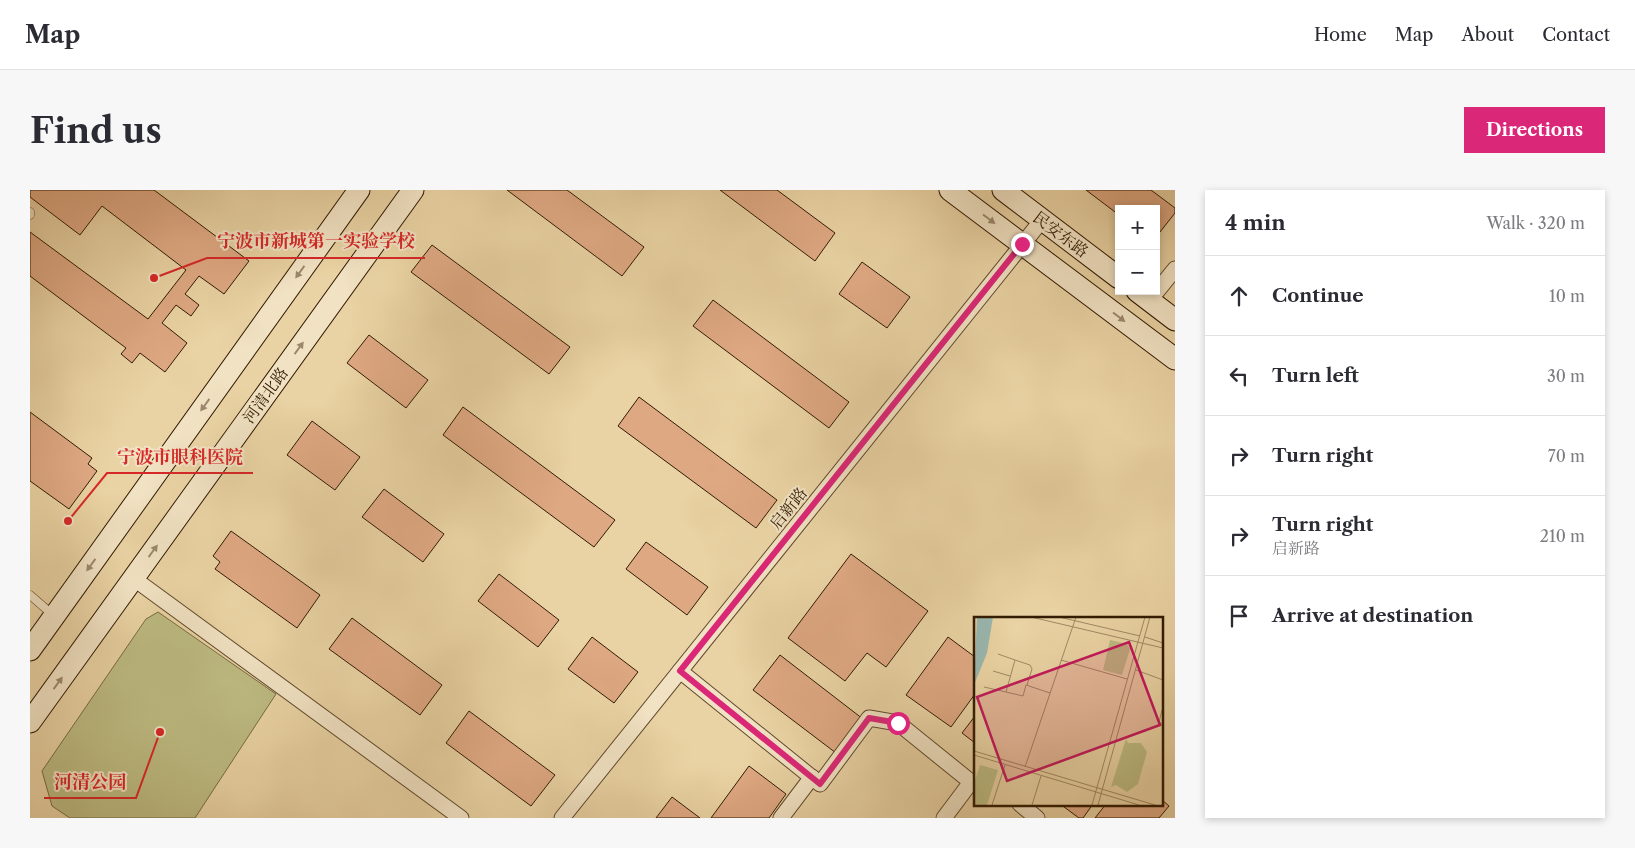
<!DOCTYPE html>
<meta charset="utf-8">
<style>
body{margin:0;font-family:"Libre Caslon Text","Noto Serif SC",serif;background:#f7f7f7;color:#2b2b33}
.controls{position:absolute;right:15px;top:15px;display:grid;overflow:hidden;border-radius:0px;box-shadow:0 2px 8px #0003}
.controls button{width:45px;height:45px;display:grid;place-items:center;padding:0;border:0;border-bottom:1px solid #e1e1e2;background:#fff;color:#2b2b33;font:25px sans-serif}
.stop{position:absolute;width:15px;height:15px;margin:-11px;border:4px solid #db2777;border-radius:50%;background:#fff}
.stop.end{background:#db2777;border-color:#fff;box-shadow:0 1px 5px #0008}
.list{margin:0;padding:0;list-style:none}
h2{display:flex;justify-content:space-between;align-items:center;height:65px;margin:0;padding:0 20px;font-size:21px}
h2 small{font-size:16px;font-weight:400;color:#7c7c81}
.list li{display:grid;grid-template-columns:32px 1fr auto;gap:15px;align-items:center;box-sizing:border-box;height:80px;padding:0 20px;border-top:1px solid #e1e1e2}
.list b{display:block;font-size:19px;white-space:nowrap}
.list p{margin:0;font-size:16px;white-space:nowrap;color:#7c7c81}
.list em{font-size:16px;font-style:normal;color:#7c7c81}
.icon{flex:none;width:28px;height:28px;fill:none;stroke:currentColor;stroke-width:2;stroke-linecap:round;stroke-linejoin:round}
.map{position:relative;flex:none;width:1145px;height:628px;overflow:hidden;border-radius:0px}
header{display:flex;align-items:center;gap:30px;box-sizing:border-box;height:70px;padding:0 25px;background:#fff;border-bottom:1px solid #e1e1e2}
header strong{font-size:24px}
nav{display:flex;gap:28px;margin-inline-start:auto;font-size:18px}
.intro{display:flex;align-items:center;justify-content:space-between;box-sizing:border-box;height:120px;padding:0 30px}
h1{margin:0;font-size:35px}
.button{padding:12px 22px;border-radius:0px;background:#db2777;color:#fff;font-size:18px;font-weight:700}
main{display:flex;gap:30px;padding:0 30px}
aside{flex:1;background:#fff;border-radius:0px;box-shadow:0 2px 8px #0003}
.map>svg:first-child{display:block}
</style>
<header>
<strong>Map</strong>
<nav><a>Home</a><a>Map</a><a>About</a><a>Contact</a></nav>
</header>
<div class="intro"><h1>Find us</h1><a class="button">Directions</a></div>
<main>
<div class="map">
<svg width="1145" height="628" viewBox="0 0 1145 628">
<rect width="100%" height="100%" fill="#e9d2a3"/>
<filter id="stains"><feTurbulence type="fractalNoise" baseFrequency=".004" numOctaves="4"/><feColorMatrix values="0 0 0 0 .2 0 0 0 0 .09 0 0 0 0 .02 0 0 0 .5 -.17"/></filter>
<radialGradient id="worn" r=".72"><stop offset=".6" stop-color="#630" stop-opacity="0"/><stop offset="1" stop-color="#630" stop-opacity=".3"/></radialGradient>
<!-- green -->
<polygon fill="#bcba81" stroke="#776a42" points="128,422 246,504 165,628 40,628 22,616 12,581 116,429"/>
<!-- building -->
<g fill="#dea882" stroke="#321b03">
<polygon points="0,0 124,0 219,71 194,104 169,86 155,104 169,115 161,126 146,115 132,133 157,153 135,182 110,163 102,173 91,164 96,158 0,86 0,42 118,129 156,80 72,16 50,45 0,7"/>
<polygon points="477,0 537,0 614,57 592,86"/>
<polygon points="690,0 747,0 805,43 785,71"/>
<polygon points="1056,0 1121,0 1145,18 1145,23 1126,47 1126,19 1089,19 1089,25"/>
<polygon points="402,55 540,157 519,184 381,82"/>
<polygon points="832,72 880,107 857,138 809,104"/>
<polygon points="683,110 819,212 799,238 663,136"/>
<polygon points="339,145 398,190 376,218 317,173"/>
<polygon points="609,207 747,310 726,338 588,236"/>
<polygon points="433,217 585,330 564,357 413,245"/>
<polygon points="0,222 62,268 58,274 67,281 39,319 0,291"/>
<polygon points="282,231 330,267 305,300 257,265"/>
<polygon points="354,299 414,344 393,372 332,327"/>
<polygon points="201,341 290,405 267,438 185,379 190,372 183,366"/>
<polygon points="616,352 678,397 657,425 596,379"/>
<polygon points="821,364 898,421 856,477 837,463 815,491 758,448"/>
<polygon points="469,384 529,430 508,457 448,411"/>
<polygon points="322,428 412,495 390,525 299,459"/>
<polygon points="562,447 608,482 584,513 538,479"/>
<polygon points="918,447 945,467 945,504 921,537 876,505"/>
<polygon points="750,465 833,529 806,563 723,500"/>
<polygon points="439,521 525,585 501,616 416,553"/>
<polygon points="945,526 945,553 932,543"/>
<polygon points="719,576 756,604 739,628 681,628"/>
<polygon points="642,607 670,628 626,628"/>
<polygon points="1131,609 1139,616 1129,628 1065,628 1076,614 1131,614"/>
<polygon points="1030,614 1063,614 1053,628 1049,628"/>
</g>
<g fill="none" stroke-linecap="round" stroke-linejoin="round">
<!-- lane casing -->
<g stroke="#60492b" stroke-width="9">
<g id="lane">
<polyline points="0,22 0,25"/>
<polyline points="0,405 23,425"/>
</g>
</g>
<!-- street casing -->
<g stroke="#60492b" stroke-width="17">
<g id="street">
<polyline points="1119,111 1145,79"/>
<polyline points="103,388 431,628"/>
<polyline points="650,481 790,594 839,528 868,533 941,592 914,628"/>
<polyline points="990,614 1007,628"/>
<polyline points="532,628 1012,30"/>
<polyline points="751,628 782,587"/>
</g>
</g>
<!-- secondary casing -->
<g stroke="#321b03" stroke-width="23">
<g id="secondary">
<polyline points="920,0 1145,169"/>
<polyline points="973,0 1089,88"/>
<polyline points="1107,101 1145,130"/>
<polyline points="0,460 329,0"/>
<polyline points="0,532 383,0"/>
</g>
</g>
<!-- lane -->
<use href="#lane" stroke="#f1e2c3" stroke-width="8"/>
<!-- street -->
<use href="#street" stroke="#f1e2c3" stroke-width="15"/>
<!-- secondary -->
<use href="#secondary" stroke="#f1e2c3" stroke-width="21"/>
</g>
<!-- one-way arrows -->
<defs><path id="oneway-solid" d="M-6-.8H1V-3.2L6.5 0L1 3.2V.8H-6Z" transform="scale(1.25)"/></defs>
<g fill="#9b886d">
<use href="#oneway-solid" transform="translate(959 29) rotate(37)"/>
<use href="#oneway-solid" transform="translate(270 82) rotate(126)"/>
<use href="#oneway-solid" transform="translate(1089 127) rotate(37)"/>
<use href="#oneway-solid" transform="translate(269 158) rotate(-54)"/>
<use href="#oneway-solid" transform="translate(175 215) rotate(126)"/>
<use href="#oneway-solid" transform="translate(123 361) rotate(-54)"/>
<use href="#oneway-solid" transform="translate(61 375) rotate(126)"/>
<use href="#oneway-solid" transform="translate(28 493) rotate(-54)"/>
</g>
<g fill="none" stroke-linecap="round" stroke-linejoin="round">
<!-- route -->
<polyline stroke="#db2777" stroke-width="6" points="868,533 839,528 790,594 650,481 992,54"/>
</g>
<g text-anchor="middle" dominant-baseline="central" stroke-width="4" stroke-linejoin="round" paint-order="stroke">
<!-- street labels -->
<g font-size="16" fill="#321b03" stroke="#f1e2c3">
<text transform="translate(1031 44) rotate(37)">民安东路</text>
<text transform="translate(235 205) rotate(-54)">河清北路</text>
<text transform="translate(758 318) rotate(-51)">启新路</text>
</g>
</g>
<!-- overview -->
<g transform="translate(944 427)">
<rect width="189" height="189" fill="#e9d2a3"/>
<path d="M 136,23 L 153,27 L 156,32 L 148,58 L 129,53 ZM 152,122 L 154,126 L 167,126 L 173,135 L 164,167 L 153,175 L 142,168 L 137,170 ZM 6,148 L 24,153 L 13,188 L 0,188 L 0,166 Z" fill="#bcba81"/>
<path d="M 3,0 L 19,0 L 13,36 L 0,68 Z" fill="#99b6ae"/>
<path fill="none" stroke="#a08963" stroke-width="1" d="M 57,0 L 189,31M 85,0 L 166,19M 171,20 L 189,26M 24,37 L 41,43M 87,43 L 153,62M 162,53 L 189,63M 19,54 L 36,59M 53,68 L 58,52 L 56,48 L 41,43 L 32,75 L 49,79 L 52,68 L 53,68 L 55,69 L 76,76M 10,70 L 32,75M 188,93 L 185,105 L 189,108M 0,134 L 181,188M 0,138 L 165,188M 51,150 L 102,0M 18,188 L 31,148M 58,188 L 67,159M 118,188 L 171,0M 124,188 L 176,0"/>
<path fill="#c2185b" fill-opacity="0.15" stroke="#c2185b" stroke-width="2.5" d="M 155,25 L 186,108 L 33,164 L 3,80 Z"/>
<rect width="189" height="189" fill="none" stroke="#321b03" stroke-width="2.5"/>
</g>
<!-- callouts -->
<path fill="none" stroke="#d62828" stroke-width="2" d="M124 88L177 68H395M38 331L77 283H223M130 542L106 608H14"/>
<g fill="#d62828" stroke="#f1e2c3" stroke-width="2">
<circle cx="124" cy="88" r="5"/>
<circle cx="38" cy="331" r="5"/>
<circle cx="130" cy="542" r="5"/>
</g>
<g font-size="18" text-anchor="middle" font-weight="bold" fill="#d62828" stroke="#f1e2c3" stroke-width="4" stroke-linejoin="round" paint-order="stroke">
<text x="286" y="57">宁波市新城第一实验学校</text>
<text x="150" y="273">宁波市眼科医院</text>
<text x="60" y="598">河清公园</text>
</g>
<rect width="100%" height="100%" filter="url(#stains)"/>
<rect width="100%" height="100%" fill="url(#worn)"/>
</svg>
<div class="controls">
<button>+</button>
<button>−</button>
</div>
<div class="stop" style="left:868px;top:533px"></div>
<div class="stop end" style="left:992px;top:54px"></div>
</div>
<aside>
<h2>4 min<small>Walk · 320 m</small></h2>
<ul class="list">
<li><svg class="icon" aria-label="ahead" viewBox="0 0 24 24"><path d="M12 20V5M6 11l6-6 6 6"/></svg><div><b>Continue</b></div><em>10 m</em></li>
<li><svg class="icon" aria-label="left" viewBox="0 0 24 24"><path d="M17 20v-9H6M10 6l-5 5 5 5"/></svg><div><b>Turn left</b></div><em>30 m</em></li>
<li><svg class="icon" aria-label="right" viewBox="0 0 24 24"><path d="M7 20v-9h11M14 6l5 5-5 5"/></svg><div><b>Turn right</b></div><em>70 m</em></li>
<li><svg class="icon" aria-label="right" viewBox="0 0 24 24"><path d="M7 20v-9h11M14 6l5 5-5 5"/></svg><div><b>Turn right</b><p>启新路</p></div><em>210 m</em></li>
<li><svg class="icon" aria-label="arrive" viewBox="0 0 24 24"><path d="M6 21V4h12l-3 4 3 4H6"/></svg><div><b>Arrive at destination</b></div></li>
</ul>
</aside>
</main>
